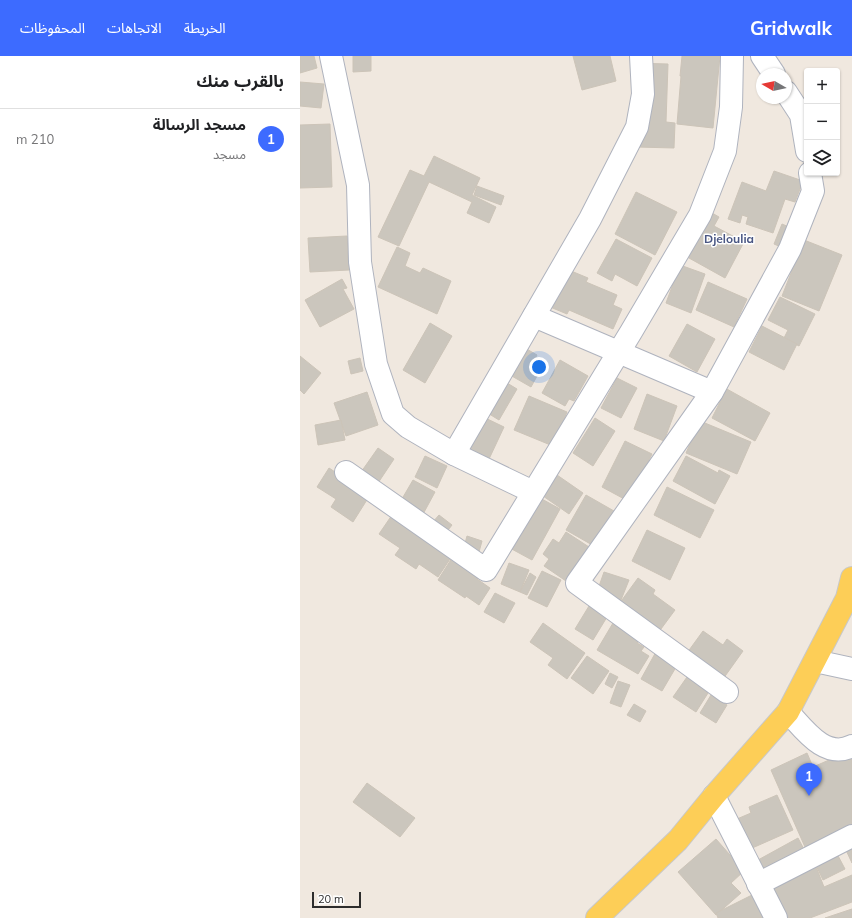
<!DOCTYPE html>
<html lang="ar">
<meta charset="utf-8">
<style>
body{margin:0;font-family:Mulish,"Noto Sans Arabic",sans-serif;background:#f2f2f2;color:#202124;direction:rtl}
.controls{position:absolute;right:12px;top:12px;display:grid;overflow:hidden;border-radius:4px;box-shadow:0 1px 3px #0004}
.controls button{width:36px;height:36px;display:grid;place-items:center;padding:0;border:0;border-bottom:1px solid #e0e0e0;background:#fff;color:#202124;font:20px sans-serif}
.compass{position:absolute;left:456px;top:12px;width:36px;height:36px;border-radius:50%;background:#fff;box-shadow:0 1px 3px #0004;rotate:279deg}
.scale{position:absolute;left:12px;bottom:10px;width:49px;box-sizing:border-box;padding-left:4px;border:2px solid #2d2d2d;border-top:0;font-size:11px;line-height:14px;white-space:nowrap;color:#2d2d2d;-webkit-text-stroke:3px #fff;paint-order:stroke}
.you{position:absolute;left:239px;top:311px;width:14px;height:14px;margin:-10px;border:3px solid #fff;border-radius:50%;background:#1a73e8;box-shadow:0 0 0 6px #1a73e833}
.badge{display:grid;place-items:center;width:26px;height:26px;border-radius:50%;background:#3d6bff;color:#fff;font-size:13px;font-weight:700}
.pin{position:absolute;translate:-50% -33px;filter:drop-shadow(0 1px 2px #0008)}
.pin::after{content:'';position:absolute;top:21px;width:14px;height:12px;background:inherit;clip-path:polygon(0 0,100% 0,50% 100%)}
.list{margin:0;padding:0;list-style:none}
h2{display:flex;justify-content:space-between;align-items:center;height:52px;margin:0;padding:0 16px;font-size:17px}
h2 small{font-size:13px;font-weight:400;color:#757577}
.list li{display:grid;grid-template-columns:26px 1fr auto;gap:12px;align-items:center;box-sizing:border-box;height:60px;padding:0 16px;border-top:1px solid #e0e0e0}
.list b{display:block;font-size:15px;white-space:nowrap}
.list p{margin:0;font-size:13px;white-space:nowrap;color:#757577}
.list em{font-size:13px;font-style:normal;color:#757577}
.icon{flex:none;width:22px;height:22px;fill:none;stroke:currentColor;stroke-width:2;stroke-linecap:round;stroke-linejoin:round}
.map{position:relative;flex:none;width:552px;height:862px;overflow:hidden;direction:ltr}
header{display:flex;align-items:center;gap:24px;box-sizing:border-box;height:56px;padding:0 20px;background:#3d6bff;color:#fff}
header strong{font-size:19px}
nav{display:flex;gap:22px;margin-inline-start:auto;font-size:14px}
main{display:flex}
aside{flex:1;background:#fff}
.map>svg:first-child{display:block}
</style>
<header>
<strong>Gridwalk</strong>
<nav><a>الخريطة</a><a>الاتجاهات</a><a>المحفوظات</a></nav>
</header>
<main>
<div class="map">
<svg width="552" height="862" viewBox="0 0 552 862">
<rect width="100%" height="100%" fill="#f0e8df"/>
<!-- building -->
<g fill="#cbc6bd" stroke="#ccc4b8">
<polygon points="0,0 14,0 17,12 0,17"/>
<polygon points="53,0 71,0 71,15 53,16"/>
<polygon points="273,0 310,0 316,25 282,34"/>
<polygon points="382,0 420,0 413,72 377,68 381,20 380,20"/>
<polygon points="334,7 368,8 366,66 375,67 374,92 337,91"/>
<polygon points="0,26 24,28 21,52 0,50"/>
<polygon points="30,68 32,131 0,132 0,69"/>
<polygon points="134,100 180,122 172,139 196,151 189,167 167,157 172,146 129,126 99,190 78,181 110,114 124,120"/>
<polygon points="474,115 503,125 495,146 485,143 473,177 446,168 448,161 442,159 440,167 428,163 442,126 466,135"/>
<polygon points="177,130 204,140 201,149 174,139"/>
<polygon points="336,136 377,156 355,199 315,178"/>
<polygon points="405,153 419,161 414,170 444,186 425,222 380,197"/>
<polygon points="482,168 489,171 481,191 474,188"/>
<polygon points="47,180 49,214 10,216 8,182"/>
<polygon points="316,183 352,202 337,230 315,218 312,225 297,217"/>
<polygon points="504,184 542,199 519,255 482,240"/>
<polygon points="97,191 110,197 105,210 120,217 123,212 151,225 137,258 78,231"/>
<polygon points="380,209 405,218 391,257 366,247"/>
<polygon points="259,210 288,222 286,226 317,239 313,249 322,253 313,273 269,254 267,258 243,248"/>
<polygon points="42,223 47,232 43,233 54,253 20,271 5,244"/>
<polygon points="408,226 447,243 434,271 396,254"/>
<polygon points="480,241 515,258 499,290 484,282 488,274 468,264"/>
<polygon points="130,267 152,280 125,327 103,314"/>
<polygon points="387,268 415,283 397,316 369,300"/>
<polygon points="462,270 497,288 484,314 449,296"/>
<polygon points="218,288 237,299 233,307 242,311 231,331 203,315"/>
<polygon points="0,300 21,317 4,338 0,334"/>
<polygon points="60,302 63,315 51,318 48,305"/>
<polygon points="260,304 288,320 274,345 269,343 265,350 242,337"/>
<polygon points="192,318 217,333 199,364 178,351"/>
<polygon points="317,322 337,332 321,362 301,352"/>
<polygon points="425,332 470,357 455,385 412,362 422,342 421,341"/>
<polygon points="67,336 78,369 46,380 34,347"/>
<polygon points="347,338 377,350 364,385 334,373"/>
<polygon points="229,340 267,356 253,390 214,374"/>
<polygon points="177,358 204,371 189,403 166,392"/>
<polygon points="295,362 315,375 293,410 273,397"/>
<polygon points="41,364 45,384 18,389 15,369"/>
<polygon points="400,365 451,386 437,418 386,397"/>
<polygon points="325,385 352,398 328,445 302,431"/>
<polygon points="78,392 94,403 76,430 59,419"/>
<polygon points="125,400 147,410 137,432 115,421"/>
<polygon points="386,400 418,417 419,414 430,420 415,448 373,425"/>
<polygon points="29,412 70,439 53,466 31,451 36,443 17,431"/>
<polygon points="257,419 283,437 269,458 243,440"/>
<polygon points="113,424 135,436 122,460 99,448"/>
<polygon points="367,431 414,454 400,482 354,459"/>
<polygon points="286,439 314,455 294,490 266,474"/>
<polygon points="240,442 260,453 232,504 208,491"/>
<polygon points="92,459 152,500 138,521 119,508 116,513 95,499 100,492 79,478"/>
<polygon points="139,459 152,469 145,478 132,467"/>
<polygon points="347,474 385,492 370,524 332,505"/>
<polygon points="266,476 289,491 266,525 244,510 249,503 243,498 253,483 259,487"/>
<polygon points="167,480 182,485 179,496 164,491"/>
<polygon points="152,502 179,520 177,523 190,532 179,549 166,540 165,542 138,524"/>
<polygon points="209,507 229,514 220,536 201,528"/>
<polygon points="242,515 261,524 247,551 228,542"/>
<polygon points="304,516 329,524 321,544 297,536"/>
<polygon points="230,517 236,521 227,539 220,536"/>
<polygon points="338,522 355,534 353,538 375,554 358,577 319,548"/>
<polygon points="195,537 215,547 204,567 184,556"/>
<polygon points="289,550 307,561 293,584 275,573"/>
<polygon points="243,567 285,597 267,623 248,609 253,602 230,586"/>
<polygon points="313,567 340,583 337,587 344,591 341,595 349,600 338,618 297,594"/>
<polygon points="403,575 423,589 427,583 443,595 423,623 387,597"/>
<polygon points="357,594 379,606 362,635 341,623"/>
<polygon points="287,600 309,615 293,638 271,622"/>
<polygon points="310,617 318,621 312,632 305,628"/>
<polygon points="387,621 408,637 396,656 373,641"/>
<polygon points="318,625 330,629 321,651 310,647"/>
<polygon points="411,639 427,649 416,667 400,657"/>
<polygon points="334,648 346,655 340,666 327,659"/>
<polygon points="552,694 552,770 505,791 471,714 507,697 513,711"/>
<polygon points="67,727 115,762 100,781 53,746"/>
<polygon points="477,739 493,774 450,793 437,763 451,757 449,751"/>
<polygon points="498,782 506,797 466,818 458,804"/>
<polygon points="416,783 444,815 431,827 441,837 416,859 378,816"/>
<polygon points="552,789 552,807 545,792"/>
<polygon points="535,794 545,813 523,824 514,805"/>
<polygon points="515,808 524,831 552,819 552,846 510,862 478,862 467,828"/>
<polygon points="456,837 467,862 418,862 416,857"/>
<polygon points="552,853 552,862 525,862"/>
</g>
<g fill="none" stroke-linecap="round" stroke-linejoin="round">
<!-- minor casing -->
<g stroke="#afb3be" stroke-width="24">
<g id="minor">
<polyline points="31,0 58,129 60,206 76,308 93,358 108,371 154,398 233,436"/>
<polyline points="462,0 474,18"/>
<polyline points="486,36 501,59 507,95"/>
<polyline points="234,260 412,336"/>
<polyline points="154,398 290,163 337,71 343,38 341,0"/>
<polyline points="46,416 186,514 331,276 400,159 425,95 431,51 432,0"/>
<polyline points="515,605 552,613"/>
<polyline points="427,636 277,527 412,336 490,193 513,135 510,117"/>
<path d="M 488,656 C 504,673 525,704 552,690"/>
<polyline points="414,740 476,862"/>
<polyline points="458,828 552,780"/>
</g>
</g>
<!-- major casing -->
<g stroke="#c8c8c8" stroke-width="24">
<polyline id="major" points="297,862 378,784 414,740 488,656 547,542 552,522"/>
</g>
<!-- minor -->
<use href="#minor" stroke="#fff" stroke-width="22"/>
<!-- major -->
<use href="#major" stroke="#fdce57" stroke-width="22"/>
</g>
<g text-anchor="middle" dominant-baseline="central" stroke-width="3" stroke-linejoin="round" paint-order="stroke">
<!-- quarter labels -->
<g font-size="12" font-weight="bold" fill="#495683" stroke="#fff">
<text x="429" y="182">Djeloulia</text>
</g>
</g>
</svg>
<div class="controls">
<button>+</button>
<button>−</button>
<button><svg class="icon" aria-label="layers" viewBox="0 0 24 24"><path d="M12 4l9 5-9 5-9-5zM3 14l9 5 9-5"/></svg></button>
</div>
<svg class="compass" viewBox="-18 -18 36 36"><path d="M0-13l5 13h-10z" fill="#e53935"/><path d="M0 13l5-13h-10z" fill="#757577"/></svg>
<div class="scale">20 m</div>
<div class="you"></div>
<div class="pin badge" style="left:509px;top:740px">1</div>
</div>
<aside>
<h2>بالقرب منك<small></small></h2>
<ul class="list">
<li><span class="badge">1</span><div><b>مسجد الرسالة</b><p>مسجد</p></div><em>210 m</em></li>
</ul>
</aside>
</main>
